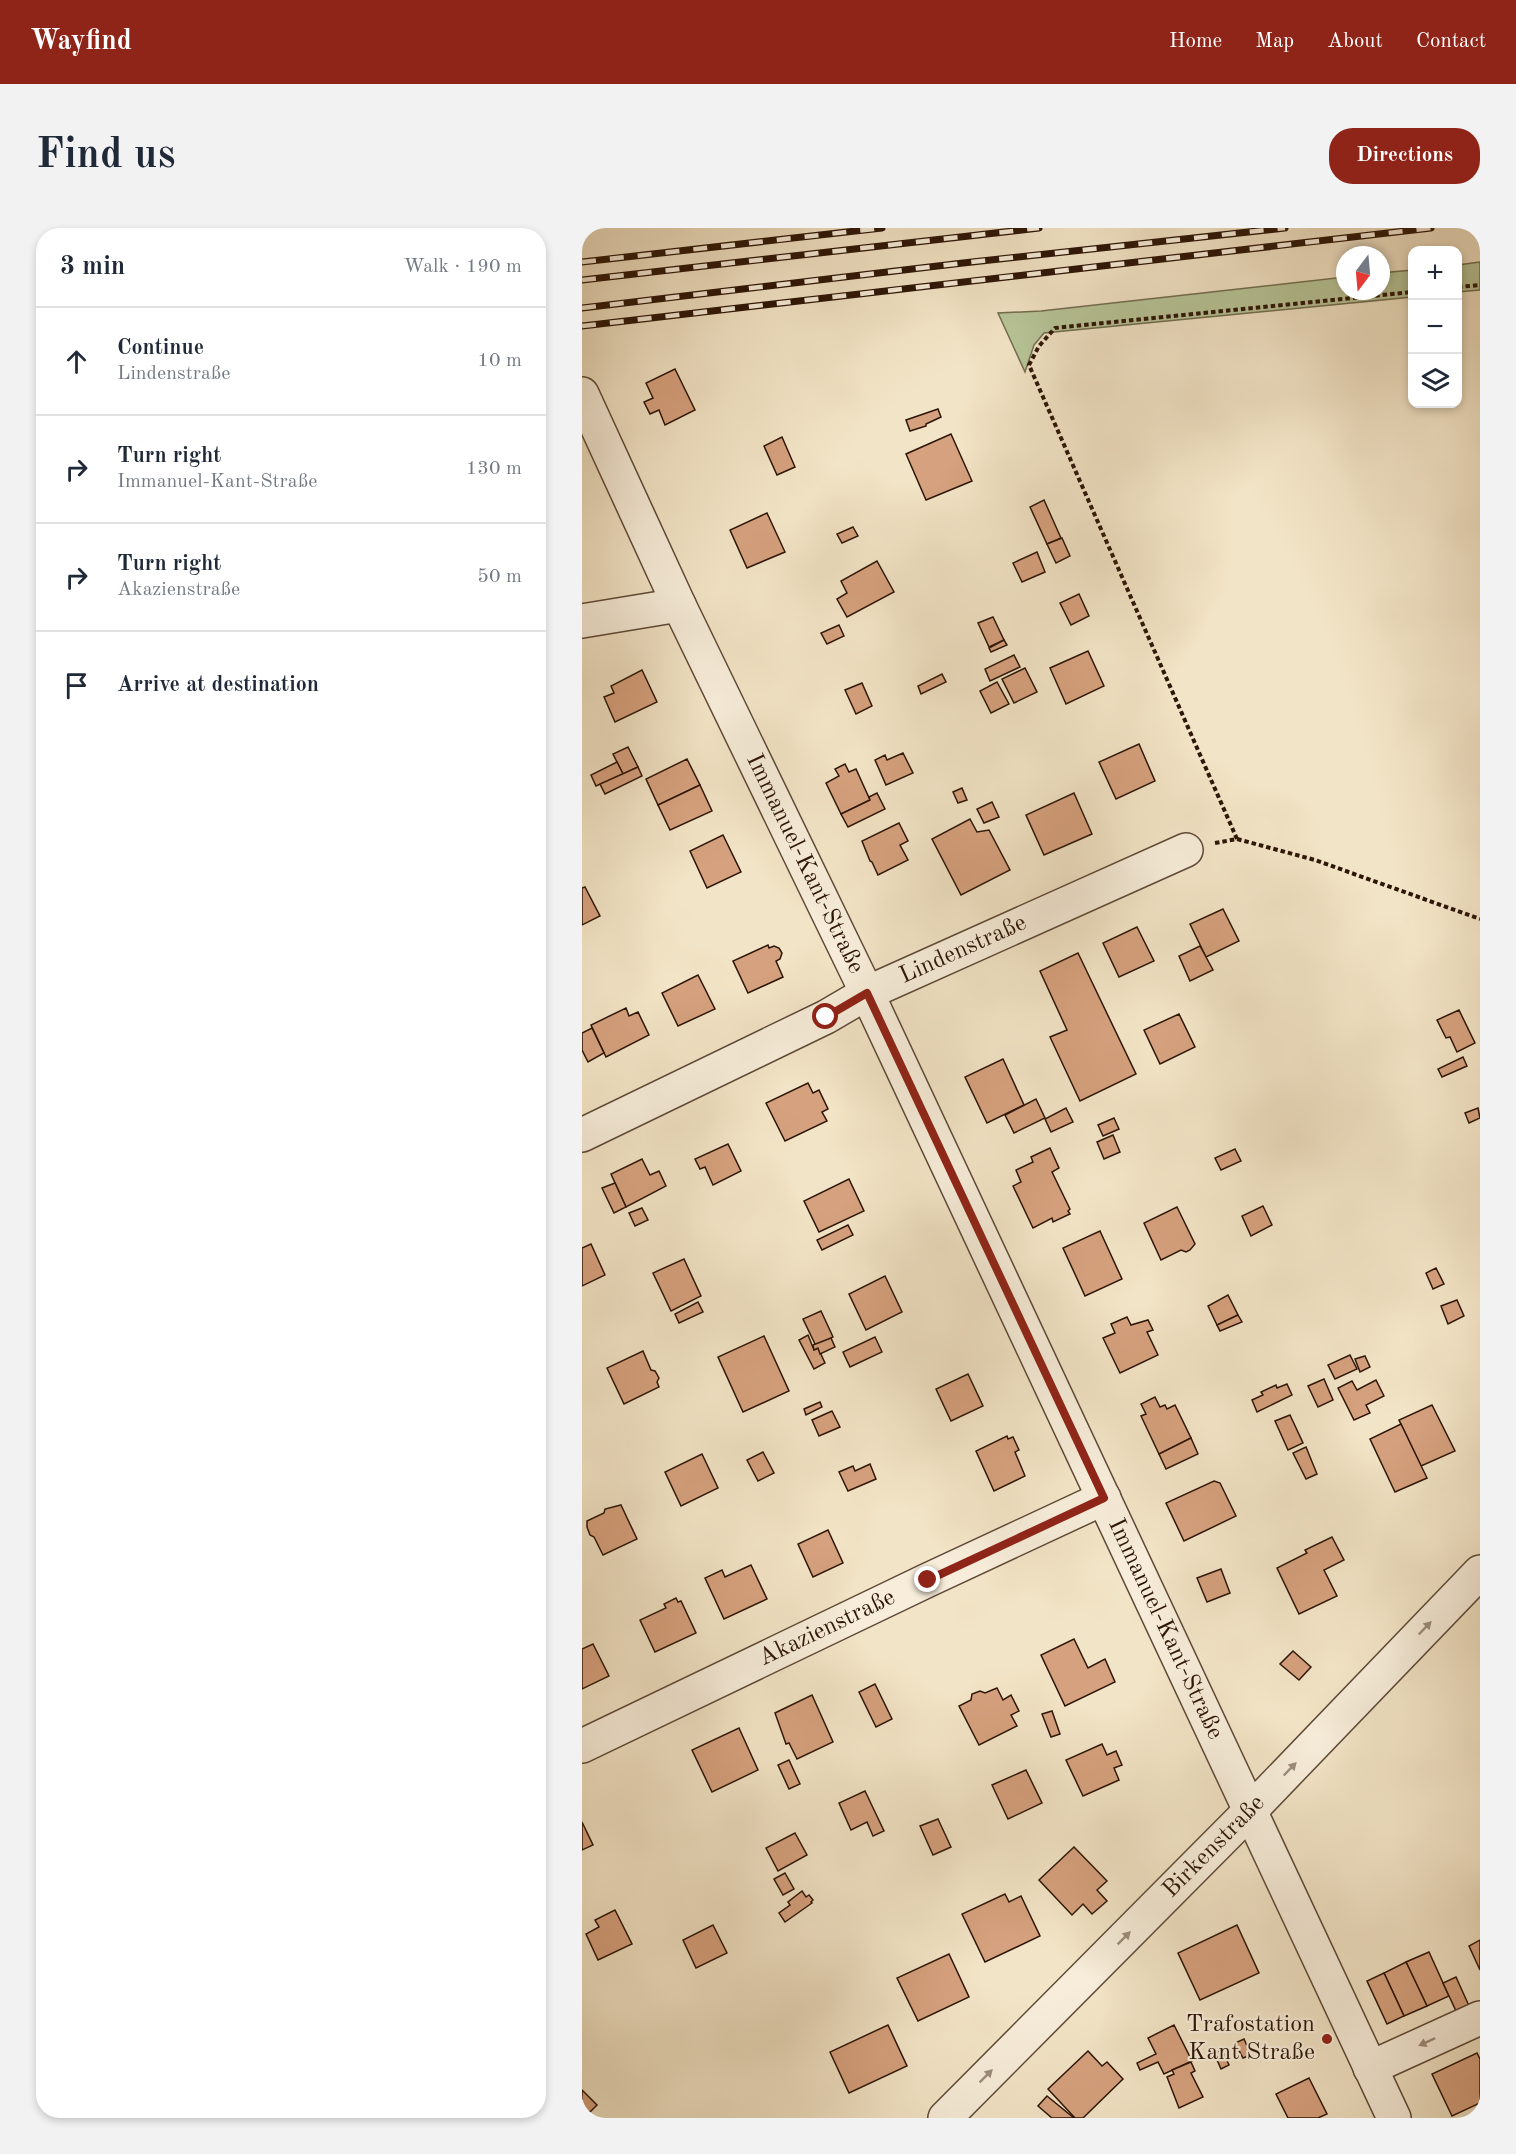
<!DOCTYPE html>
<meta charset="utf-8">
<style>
body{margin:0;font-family:"Old Standard TT",serif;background:#f2f2f3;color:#1f2937}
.controls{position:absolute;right:18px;top:18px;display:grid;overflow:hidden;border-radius:12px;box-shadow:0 3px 9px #0003}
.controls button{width:54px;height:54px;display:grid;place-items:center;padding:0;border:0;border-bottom:2px solid #e0e1e3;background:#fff;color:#1f2937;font:30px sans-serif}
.compass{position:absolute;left:754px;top:18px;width:54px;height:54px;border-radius:50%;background:#fff;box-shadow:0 3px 9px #0003;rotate:196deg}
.stop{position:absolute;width:18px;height:18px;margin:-14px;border:4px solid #8f2418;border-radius:50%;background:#fff}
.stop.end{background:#8f2418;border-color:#fff;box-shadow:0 2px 6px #0008}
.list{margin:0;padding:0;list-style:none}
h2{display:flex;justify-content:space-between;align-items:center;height:78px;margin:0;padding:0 24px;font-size:26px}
h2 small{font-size:20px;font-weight:400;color:#747a83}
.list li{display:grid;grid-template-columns:39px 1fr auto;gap:18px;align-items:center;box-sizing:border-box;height:108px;padding:0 24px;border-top:2px solid #e0e1e3}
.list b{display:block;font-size:22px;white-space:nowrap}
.list p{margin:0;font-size:20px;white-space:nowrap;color:#747a83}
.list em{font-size:20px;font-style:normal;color:#747a83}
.icon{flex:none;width:33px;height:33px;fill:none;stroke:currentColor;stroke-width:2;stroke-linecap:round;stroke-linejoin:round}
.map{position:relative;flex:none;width:898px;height:1890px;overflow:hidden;border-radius:24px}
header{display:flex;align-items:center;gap:36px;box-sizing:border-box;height:84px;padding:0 30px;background:#8f2418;color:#fff}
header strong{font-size:28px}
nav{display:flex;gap:33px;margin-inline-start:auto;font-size:21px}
.intro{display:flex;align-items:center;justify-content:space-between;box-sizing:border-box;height:144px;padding:0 36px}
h1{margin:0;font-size:42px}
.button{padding:15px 27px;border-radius:24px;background:#8f2418;color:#fff;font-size:21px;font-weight:700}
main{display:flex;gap:36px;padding:0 36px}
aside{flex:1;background:#fff;border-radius:24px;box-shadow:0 3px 9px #0003}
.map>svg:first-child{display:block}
</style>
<header>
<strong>Wayfind</strong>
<nav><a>Home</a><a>Map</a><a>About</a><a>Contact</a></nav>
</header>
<div class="intro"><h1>Find us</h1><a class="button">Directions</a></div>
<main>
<aside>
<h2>3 min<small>Walk · 190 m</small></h2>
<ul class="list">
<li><svg class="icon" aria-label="ahead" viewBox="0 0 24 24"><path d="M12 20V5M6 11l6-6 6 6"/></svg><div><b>Continue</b><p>Lindenstraße</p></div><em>10 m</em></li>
<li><svg class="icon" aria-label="right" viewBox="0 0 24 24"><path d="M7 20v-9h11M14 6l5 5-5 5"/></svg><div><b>Turn right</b><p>Immanuel-Kant-Straße</p></div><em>130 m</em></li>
<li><svg class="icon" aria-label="right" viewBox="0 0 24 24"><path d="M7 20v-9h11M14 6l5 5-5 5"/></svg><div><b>Turn right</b><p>Akazienstraße</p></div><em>50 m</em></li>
<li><svg class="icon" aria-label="arrive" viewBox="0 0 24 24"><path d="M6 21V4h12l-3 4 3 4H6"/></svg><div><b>Arrive at destination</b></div></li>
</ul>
</aside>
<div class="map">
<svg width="898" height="1890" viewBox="0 0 898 1890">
<rect width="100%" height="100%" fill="#f2e4c6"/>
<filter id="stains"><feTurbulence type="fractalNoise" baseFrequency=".00333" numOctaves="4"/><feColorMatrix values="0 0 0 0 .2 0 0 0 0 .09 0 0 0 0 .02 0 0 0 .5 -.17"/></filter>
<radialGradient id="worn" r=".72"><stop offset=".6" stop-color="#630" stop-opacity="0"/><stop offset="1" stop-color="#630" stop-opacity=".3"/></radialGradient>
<!-- green -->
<g fill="#b7c598" stroke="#726d50" stroke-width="1.5">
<polygon points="898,34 898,62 876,64 876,37"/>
<polygon points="830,42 830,69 462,105 452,117 443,144 416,85 459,83 763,49 763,63 799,63 799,45"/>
</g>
<!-- building -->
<g fill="#d6a17e" stroke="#2d1507" stroke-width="1.5">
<polygon points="93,141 113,182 83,197 77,182 68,186 62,174 71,170 64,155"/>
<polygon points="356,181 359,189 344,196 344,198 328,203 324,192"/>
<polygon points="369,206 390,253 344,272 324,226"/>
<polygon points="200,209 213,239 195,247 182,218"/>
<polygon points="462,272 479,310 465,316 448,279"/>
<polygon points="185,285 203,324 165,340 148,302"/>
<polygon points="271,299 276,308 260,315 255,306"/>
<polygon points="480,310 488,328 474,335 465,316"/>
<polygon points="455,324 463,344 440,354 431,335"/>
<polygon points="295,333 312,364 265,389 255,371 265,365 259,353"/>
<polygon points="497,366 507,388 489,397 478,375"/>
<polygon points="411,389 422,412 407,419 396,395"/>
<polygon points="257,397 262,408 245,416 239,405"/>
<polygon points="422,412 425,417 409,424 407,420"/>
<polygon points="506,423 522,458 484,476 468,440"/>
<polygon points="432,427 438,439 408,453 403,441"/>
<polygon points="443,440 455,464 432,475 420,451"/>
<polygon points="60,442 75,474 33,494 22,469 32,465 29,458"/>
<polygon points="360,446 364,454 339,466 336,458"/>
<polygon points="415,454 427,476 409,485 398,463"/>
<polygon points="280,455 290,478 274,486 263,462"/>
<polygon points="557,516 573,553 534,571 517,534"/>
<polygon points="46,519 56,539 41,546 31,526"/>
<polygon points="321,525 331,545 304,557 293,532 303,527 305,532"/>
<polygon points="105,531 118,557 76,577 64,551"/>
<polygon points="35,534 41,546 14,558 9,547"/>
<polygon points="263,536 267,544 274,541 288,572 259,586 244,555 257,548 253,541"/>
<polygon points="56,539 60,548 23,566 18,556"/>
<polygon points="118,557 130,583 88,602 76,577"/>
<polygon points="380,560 385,572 376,575 371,564"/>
<polygon points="295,565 303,581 266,599 259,586 288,572 287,569"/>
<polygon points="492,565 510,606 462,627 444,587"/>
<polygon points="410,574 417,589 402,595 395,581"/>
<polygon points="388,591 395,604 407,602 428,642 379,667 350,611"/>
<polygon points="317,595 326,613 318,617 326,632 296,647 290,634 288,633 280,613"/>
<polygon points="141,607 159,644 125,660 108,623"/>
<polygon points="3,659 18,688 0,697 0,660"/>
<polygon points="641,681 657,713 624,729 608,696"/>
<polygon points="555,699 572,733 537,749 521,715"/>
<polygon points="186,717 187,720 192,718 197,720 200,725 198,731 194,733 201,749 166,765 151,733"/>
<polygon points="618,718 631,742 608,753 597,728"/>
<polygon points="496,725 554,846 498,873 468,809 485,802 458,743"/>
<polygon points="116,747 133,781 96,798 80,765"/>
<polygon points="44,780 47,788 56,784 67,807 24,829 9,797"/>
<polygon points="877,782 893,815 875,824 868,809 864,810 855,792"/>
<polygon points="597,786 613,819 578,836 562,802"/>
<polygon points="10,800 22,825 6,834 0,822 0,805"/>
<polygon points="881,829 885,838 860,849 856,841"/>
<polygon points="421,831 442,877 405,895 383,849"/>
<polygon points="226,855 231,865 237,862 246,881 240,884 245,893 203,913 184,875"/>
<polygon points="454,871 463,890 432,905 423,887"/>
<polygon points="484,880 491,894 469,904 463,891"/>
<polygon points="896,880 898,890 887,895 883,885"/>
<polygon points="532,890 537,901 521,908 516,897"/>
<polygon points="531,907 538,924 522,931 515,914"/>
<polygon points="146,916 159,943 131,957 123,939 118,941 113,931"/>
<polygon points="468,920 477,940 470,944 488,981 486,983 488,986 471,994 470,990 451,1000 431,958 439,954 434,942 451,934 449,929"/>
<polygon points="653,921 659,933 639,942 633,930"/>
<polygon points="60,931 68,947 77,943 84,958 44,979 29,946"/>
<polygon points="267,951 282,983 237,1004 222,973"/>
<polygon points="33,955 44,979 32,985 20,960"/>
<polygon points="681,978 690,997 669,1008 660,988"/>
<polygon points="595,979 613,1016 608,1022 604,1024 599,1022 579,1032 562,995"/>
<polygon points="60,980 66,992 53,998 47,985"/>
<polygon points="266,997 271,1007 240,1022 235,1012"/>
<polygon points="518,1003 540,1051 503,1068 481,1020"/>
<polygon points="9,1016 23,1047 0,1058 0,1020"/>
<polygon points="102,1031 119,1068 89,1083 71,1045"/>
<polygon points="854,1040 862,1056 851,1061 844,1045"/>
<polygon points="303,1048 320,1084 284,1102 267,1066"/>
<polygon points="646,1067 656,1087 635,1097 626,1078"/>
<polygon points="875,1072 882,1088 866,1096 859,1078"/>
<polygon points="116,1074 121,1084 97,1095 93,1086"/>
<polygon points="239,1083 251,1109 234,1118 221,1091"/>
<polygon points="656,1087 660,1094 638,1103 635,1097"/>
<polygon points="545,1089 549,1097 566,1092 571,1102 565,1104 576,1127 538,1145 521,1110 533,1105 529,1096"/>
<polygon points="226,1107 232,1122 236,1120 243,1135 232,1141 217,1112"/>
<polygon points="182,1108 207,1163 161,1184 136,1129"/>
<polygon points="293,1109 300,1124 268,1139 261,1124"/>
<polygon points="249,1110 253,1119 238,1126 236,1120 232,1122 231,1117"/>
<polygon points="61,1123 69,1142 73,1143 77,1150 75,1154 77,1159 42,1176 25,1140"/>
<polygon points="768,1127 775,1141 753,1151 746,1137"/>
<polygon points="783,1128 788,1139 778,1144 773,1131"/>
<polygon points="386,1146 401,1178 369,1193 354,1161"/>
<polygon points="742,1151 751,1172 736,1179 726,1158"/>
<polygon points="794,1152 802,1168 784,1177 788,1185 772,1192 756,1160 770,1153 775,1162"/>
<polygon points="705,1156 710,1167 675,1184 670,1172 681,1167 679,1164 694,1157 695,1160"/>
<polygon points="573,1169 578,1179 583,1177 585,1181 593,1177 609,1210 577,1226 559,1188 564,1186 559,1176"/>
<polygon points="238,1174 240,1179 224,1187 222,1181"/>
<polygon points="850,1177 873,1223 839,1238 817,1192"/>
<polygon points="250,1183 258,1199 237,1208 230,1192"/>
<polygon points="708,1187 721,1215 706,1222 693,1193"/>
<polygon points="819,1196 845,1250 813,1264 788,1211"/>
<polygon points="425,1208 426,1211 431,1209 437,1222 433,1224 443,1248 412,1263 394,1223"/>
<polygon points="609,1210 616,1226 584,1241 577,1226"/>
<polygon points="724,1219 735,1246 724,1251 711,1225"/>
<polygon points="181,1224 192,1245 176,1253 165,1232"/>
<polygon points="120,1226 136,1260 99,1278 83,1244"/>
<polygon points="288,1236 294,1251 266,1263 257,1244 271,1238 273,1243"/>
<polygon points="632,1253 638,1255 654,1288 602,1313 584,1275"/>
<polygon points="39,1277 55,1311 21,1327 12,1309 8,1307 5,1299 5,1293 22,1285 23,1281"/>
<polygon points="246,1302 261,1335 231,1349 216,1316"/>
<polygon points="750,1309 762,1332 742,1342 755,1368 717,1386 695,1340 725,1325 723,1322"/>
<polygon points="169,1337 185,1371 142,1391 123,1350 140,1342 143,1349"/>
<polygon points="639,1341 648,1365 625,1374 615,1350"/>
<polygon points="94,1370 96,1374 99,1373 114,1405 73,1424 58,1392 84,1380 82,1376"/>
<polygon points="492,1411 506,1440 523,1431 533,1454 483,1478 459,1427"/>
<polygon points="11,1416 27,1448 0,1461 0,1421"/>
<polygon points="711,1423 729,1439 717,1452 698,1436"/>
<polygon points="293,1456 310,1491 294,1499 277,1464"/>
<polygon points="415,1460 421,1472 429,1467 437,1483 429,1487 435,1498 397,1517 377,1478 389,1472 390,1466 398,1463 403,1465"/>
<polygon points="230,1467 251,1514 215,1531 207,1515 204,1516 193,1485"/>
<polygon points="470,1483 478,1506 469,1509 460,1486"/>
<polygon points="157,1500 176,1542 130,1564 110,1522"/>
<polygon points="520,1516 525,1527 534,1523 540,1537 532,1540 537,1552 501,1568 484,1532"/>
<polygon points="207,1532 218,1556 207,1561 196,1537"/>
<polygon points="444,1542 460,1575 426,1591 410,1557"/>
<polygon points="283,1563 302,1603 291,1608 285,1594 269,1602 257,1575"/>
<polygon points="356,1591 369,1619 351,1627 338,1598"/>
<polygon points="0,1594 11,1617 0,1622"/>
<polygon points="213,1605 225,1627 196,1643 184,1620"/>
<polygon points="492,1619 525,1653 515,1662 525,1673 510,1686 501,1676 490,1687 457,1652"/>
<polygon points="203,1645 212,1661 201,1667 192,1651"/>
<polygon points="220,1663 224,1669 227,1667 231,1672 229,1674 230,1675 203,1694 197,1685 208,1677 206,1674"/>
<polygon points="423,1666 427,1674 439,1668 458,1708 403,1734 380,1686"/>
<polygon points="33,1682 50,1716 16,1732 4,1706 17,1699 13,1692"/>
<polygon points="131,1697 145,1725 114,1740 101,1712"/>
<polygon points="655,1697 677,1745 618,1772 596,1725"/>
<polygon points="898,1712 898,1742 887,1718"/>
<polygon points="847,1724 867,1768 845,1778 824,1734"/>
<polygon points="367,1726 387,1769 336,1793 315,1750"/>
<polygon points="824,1734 845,1778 822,1788 802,1745"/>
<polygon points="802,1745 822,1788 805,1796 785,1753"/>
<polygon points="874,1749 888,1780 875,1785 861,1755"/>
<polygon points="306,1797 325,1838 267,1865 248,1824"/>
<polygon points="592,1797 610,1833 582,1846 576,1834 558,1842 555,1835 574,1826 566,1810"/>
<polygon points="662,1811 669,1827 661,1830 653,1815"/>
<polygon points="640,1822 647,1837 639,1841 632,1825"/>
<polygon points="506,1823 520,1838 525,1834 541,1851 501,1890 493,1890 466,1861"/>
<polygon points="895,1825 898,1831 898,1875 870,1888 850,1846"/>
<polygon points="609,1834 613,1843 609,1845 621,1869 597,1880 585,1849 592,1846 590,1842"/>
<polygon points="727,1850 745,1886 736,1890 706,1890 694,1866"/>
<polygon points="0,1862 15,1877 2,1890 0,1890"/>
<polygon points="465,1868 492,1890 470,1890 456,1878"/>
</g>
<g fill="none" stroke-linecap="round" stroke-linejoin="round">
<!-- minor casing -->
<g stroke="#5e4937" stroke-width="36">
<g id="minor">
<path id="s1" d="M 0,166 L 97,377 L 285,765 L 812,1890"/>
<polyline points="0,393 97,377"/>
<path id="s2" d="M 0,907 L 244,789 L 285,765 L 604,622"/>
<path id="s3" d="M 0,1518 L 346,1352 L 522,1270"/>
<polyline points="788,1840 898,1790"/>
<path id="s4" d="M 363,1890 L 667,1584 L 898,1344"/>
</g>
</g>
<!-- path -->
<g stroke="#2d1507" stroke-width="4" stroke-dasharray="4.5 3" stroke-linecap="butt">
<polyline points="876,59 898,57"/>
<polyline points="655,611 447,137 457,118 473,100 830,64"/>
<polyline points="633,615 655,611 733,632 898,691"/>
</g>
<!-- minor -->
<use href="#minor" stroke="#f7edda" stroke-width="33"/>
<!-- rail casing -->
<g stroke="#2d1507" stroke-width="7">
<g id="rail">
<polyline points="0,34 300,0"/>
<polyline points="0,52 457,0"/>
<polyline points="0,80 381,35 703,0"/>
<polyline points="0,98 849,0"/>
</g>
</g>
<!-- rail -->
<use href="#rail" stroke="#f7edda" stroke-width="4.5" stroke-dasharray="14" stroke-linecap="butt"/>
</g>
<!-- one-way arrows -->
<defs><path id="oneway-solid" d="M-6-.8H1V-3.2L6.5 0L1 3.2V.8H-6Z" transform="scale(1.5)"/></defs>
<g fill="#9c8c7b">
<use href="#oneway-solid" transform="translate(843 1400) rotate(-46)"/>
<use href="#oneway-solid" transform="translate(708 1541) rotate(-46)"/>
<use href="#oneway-solid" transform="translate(542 1710) rotate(-45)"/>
<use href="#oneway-solid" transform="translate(845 1814) rotate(155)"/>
<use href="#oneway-solid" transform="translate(404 1848) rotate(-45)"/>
</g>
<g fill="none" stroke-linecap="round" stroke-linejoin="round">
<!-- route -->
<polyline stroke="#8f2418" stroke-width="8" points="244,789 285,765 522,1270 346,1352"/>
</g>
<!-- markers -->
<circle fill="#8f2418" stroke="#f7edda" stroke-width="2" cx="745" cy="1811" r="6"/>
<g text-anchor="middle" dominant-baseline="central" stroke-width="4.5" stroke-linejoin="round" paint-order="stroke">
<!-- street labels -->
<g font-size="24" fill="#2d1507" stroke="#f7edda">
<text stroke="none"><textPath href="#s1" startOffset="520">Immanuel-Kant-Straße</textPath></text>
<text stroke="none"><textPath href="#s2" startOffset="424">Lindenstraße</textPath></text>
<text stroke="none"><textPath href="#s3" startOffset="272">Akazienstraße</textPath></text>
<text stroke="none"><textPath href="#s1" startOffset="1366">Immanuel-Kant-Straße</textPath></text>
<text stroke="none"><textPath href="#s4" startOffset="382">Birkenstraße</textPath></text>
</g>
<!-- poi labels -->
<g font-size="24" fill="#2d1507" stroke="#f7edda" text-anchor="end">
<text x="733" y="1797">Trafostation<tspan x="733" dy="28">Kant Straße</tspan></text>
</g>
</g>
<rect width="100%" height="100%" filter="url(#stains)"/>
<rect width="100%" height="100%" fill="url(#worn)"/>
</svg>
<div class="controls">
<button>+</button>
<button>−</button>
<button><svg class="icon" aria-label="layers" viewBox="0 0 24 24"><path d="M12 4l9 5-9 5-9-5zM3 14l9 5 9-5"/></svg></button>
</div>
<svg class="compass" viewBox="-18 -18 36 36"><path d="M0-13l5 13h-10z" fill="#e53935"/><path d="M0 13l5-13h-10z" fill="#747a83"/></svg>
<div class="stop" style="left:244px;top:789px"></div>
<div class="stop end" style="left:346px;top:1352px"></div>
</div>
</main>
